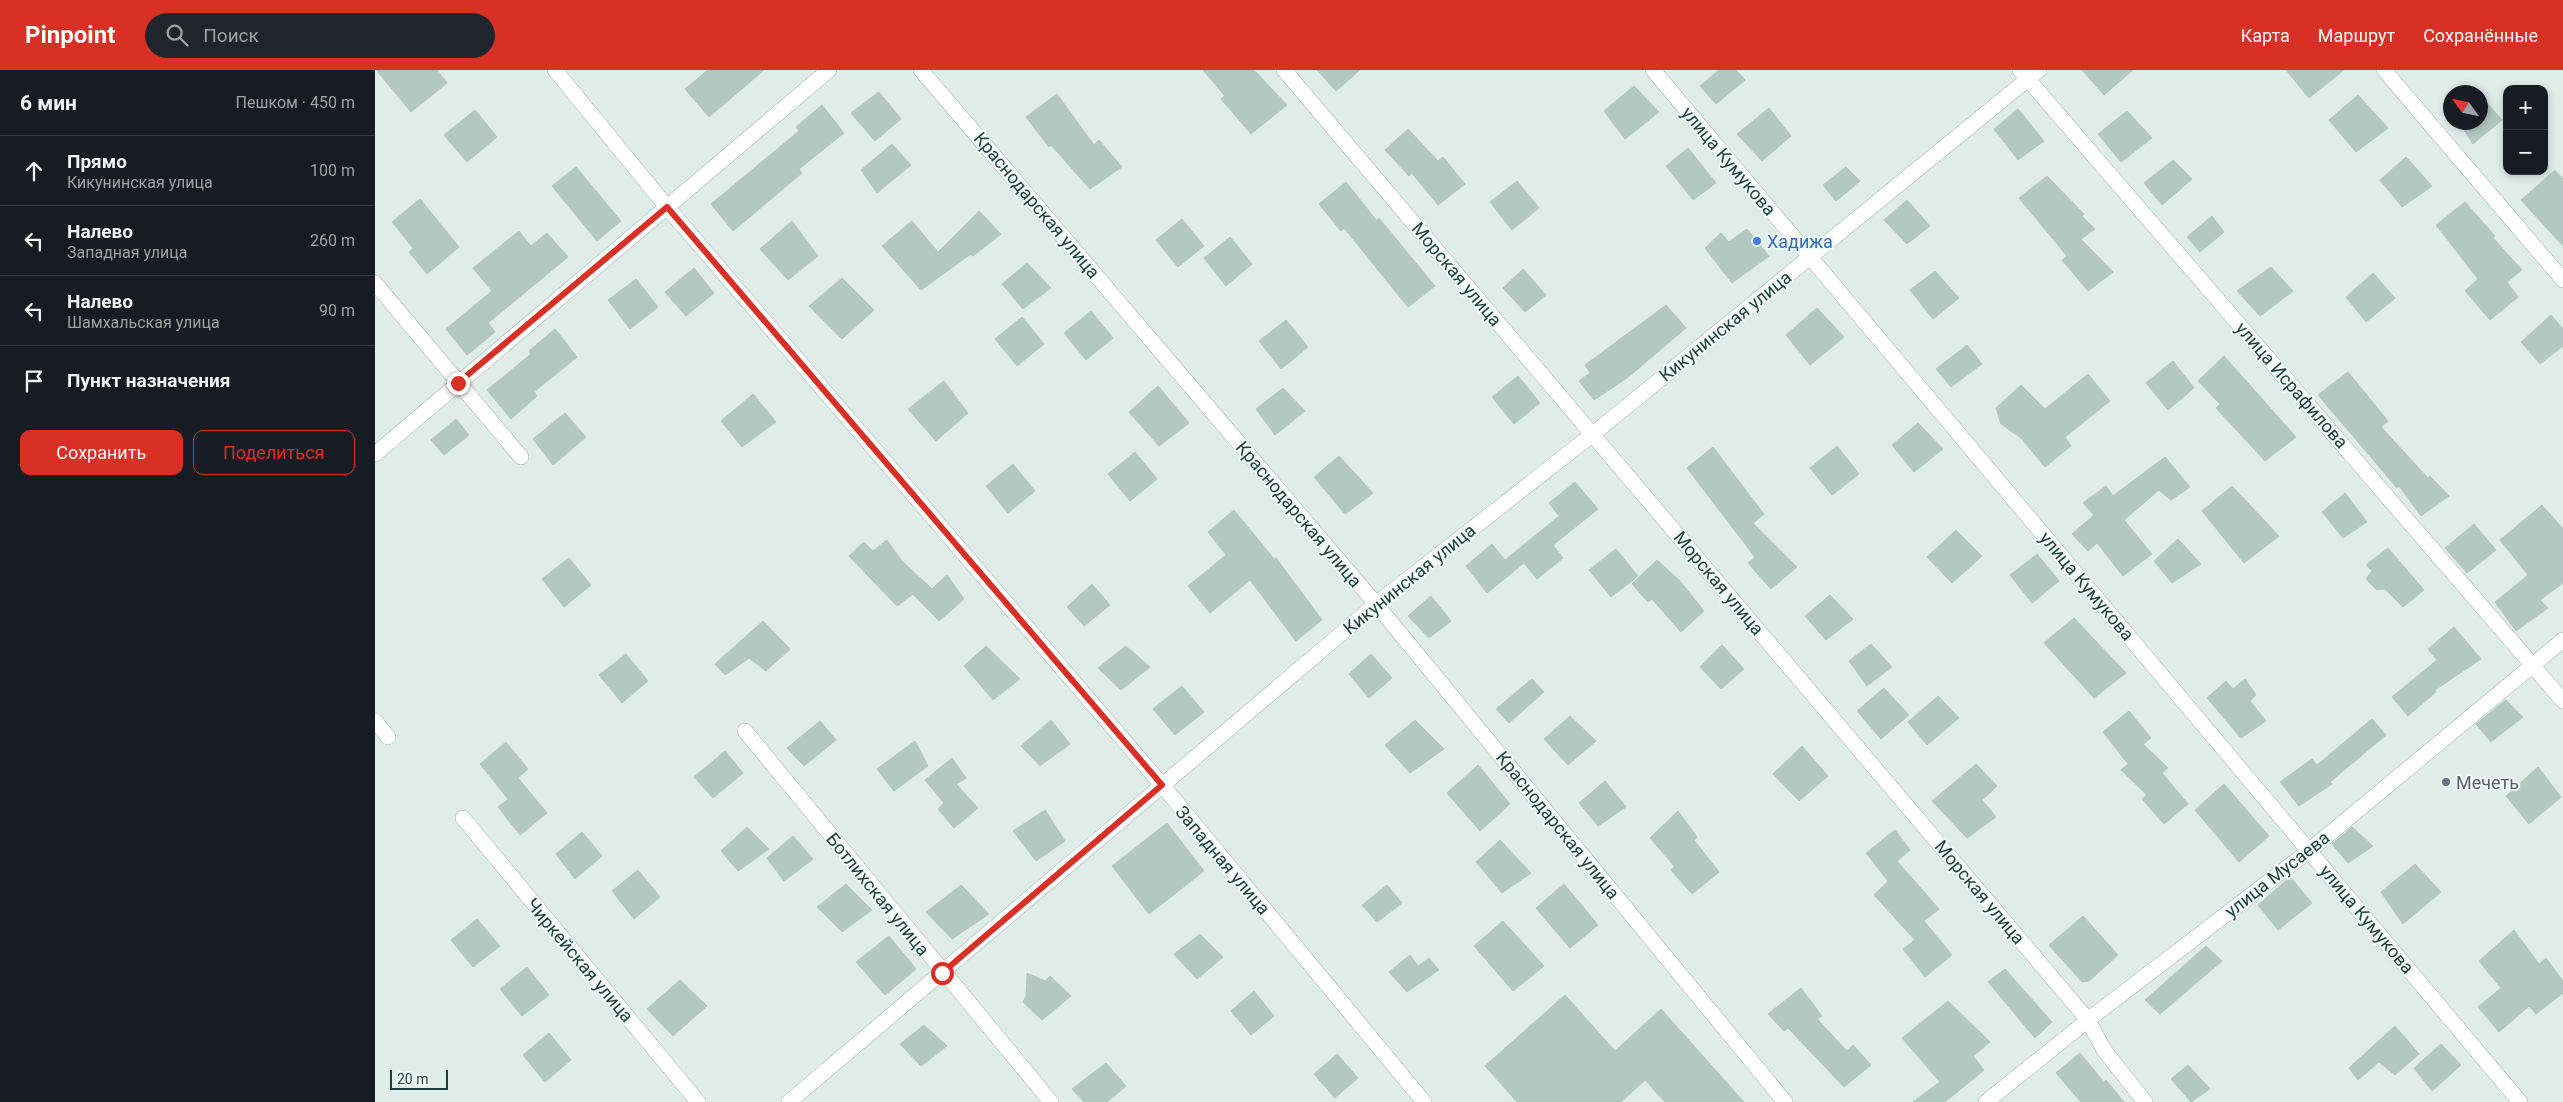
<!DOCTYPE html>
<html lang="ru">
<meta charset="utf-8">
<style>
body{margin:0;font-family:Roboto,sans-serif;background:#20242c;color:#f1f3f6}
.controls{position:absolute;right:15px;top:15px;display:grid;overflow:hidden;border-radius:10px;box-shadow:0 2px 8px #0003}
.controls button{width:45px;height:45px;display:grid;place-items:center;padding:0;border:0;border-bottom:1px solid #363941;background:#171b24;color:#f1f3f6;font:25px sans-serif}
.compass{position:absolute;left:2068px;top:15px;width:45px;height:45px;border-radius:50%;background:#171b24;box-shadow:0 2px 8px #0003;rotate:303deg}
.scale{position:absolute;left:15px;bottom:12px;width:58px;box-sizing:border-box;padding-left:5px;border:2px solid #1e3e39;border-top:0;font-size:14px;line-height:18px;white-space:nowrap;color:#1e3e39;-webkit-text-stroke:4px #f0f9f5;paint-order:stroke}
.stop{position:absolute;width:15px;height:15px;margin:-11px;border:4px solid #d93025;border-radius:50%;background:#fff}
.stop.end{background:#d93025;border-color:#fff;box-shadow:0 1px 5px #0008}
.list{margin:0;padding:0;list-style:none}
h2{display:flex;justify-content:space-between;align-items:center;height:65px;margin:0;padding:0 20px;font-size:21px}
h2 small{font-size:16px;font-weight:400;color:#9ea1a6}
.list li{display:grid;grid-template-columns:32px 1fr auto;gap:15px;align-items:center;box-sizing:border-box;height:70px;padding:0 20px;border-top:1px solid #363941}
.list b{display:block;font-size:19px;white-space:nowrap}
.list p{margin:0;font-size:16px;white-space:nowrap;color:#9ea1a6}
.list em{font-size:16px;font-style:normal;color:#9ea1a6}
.actions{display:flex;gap:10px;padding:15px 20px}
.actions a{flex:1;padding:11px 0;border:1px solid #d93025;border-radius:10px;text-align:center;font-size:18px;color:#d93025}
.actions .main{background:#d93025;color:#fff}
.icon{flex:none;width:28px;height:28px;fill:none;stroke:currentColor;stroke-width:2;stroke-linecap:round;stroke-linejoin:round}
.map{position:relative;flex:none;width:2188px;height:1032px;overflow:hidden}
header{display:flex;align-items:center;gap:30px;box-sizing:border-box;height:70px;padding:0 25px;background:#d93025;color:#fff}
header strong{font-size:24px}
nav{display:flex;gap:28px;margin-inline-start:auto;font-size:18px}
.search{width:350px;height:45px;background:#20242c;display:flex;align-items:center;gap:12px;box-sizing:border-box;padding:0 18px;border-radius:28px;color:#9ea1a6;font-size:19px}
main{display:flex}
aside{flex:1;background:#171b24}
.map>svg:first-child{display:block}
</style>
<header>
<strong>Pinpoint</strong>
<div class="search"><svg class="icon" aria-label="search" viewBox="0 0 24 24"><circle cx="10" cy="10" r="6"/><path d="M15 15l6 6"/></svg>Поиск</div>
<nav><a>Карта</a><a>Маршрут</a><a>Сохранённые</a></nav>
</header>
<main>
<aside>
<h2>6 мин<small>Пешком · 450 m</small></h2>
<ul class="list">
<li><svg class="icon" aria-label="ahead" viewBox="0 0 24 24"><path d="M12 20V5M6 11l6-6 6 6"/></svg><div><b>Прямо</b><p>Кикунинская улица</p></div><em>100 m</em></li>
<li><svg class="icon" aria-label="left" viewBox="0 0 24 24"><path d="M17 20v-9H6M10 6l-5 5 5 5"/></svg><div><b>Налево</b><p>Западная улица</p></div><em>260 m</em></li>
<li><svg class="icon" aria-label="left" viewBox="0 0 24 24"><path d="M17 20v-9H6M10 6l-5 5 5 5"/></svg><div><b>Налево</b><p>Шамхальская улица</p></div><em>90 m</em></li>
<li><svg class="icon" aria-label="arrive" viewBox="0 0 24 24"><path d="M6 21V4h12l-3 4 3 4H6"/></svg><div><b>Пункт назначения</b></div></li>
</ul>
<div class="actions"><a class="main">Сохранить</a><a>Поделиться</a></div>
</aside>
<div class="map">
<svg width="2188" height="1032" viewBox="0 0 2188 1032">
<rect width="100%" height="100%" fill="#dfece8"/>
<!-- building -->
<g fill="#b4c7c1" stroke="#b1c7c0">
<polygon points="1,0 62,0 72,13 36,42"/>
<polygon points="333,0 389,0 334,47 310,19"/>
<polygon points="828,0 879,0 912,35 876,64 846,29 850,26"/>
<polygon points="942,0 985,0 961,21"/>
<polygon points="1344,0 1361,0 1370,10 1341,34 1325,16"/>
<polygon points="1707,0 1758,0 1729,25"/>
<polygon points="1911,0 1969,0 1934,28"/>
<polygon points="1259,16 1284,42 1250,69 1229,41"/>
<polygon points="504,22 526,49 500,71 476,43"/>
<polygon points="682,24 719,75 724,70 747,97 715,119 676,75 674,77 651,47"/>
<polygon points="1983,25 2013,58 1981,82 1954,50"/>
<polygon points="2106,26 2127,50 2098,74 2084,52 2106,52"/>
<polygon points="447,35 469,63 424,99 427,103 358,161 336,134 424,61 421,57"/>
<polygon points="1394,38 1416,66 1387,91 1362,64"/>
<polygon points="1643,39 1669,71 1643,90 1619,59"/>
<polygon points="100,40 122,67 92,92 69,65"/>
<polygon points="1752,41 1777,68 1746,92 1723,64"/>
<polygon points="1033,59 1063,91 1068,87 1090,114 1063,135 1037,103 1034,106 1010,80"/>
<polygon points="517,74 536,95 502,123 486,100"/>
<polygon points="1313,78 1341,113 1318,130 1291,96"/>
<polygon points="2031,87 2057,116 2027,137 2005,110"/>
<polygon points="1798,90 1817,109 1787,135 1769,113"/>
<polygon points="201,97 246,151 222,171 177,116"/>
<polygon points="1471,97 1485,111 1461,131 1448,115"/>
<polygon points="2180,100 2188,109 2188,176 2146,130"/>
<polygon points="1672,106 1709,144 1707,146 1720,159 1706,169 1738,202 1713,221 1687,190 1692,186 1644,128"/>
<polygon points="1142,111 1164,138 1137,160 1115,132"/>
<polygon points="971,112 1002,151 1004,148 1060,216 1033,237 969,158 966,161 944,134"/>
<polygon points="45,129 84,177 52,204 34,182 38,178 17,152"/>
<polygon points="1532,130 1555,156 1532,174 1509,150"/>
<polygon points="2090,132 2120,166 2118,168 2147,200 2132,212 2143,227 2115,250 2090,221 2103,209 2061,155"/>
<polygon points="604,141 626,164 598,186 596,184 546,220 507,176 537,151 563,182"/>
<polygon points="1837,146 1849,162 1825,182 1812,167"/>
<polygon points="807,149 829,176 803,197 781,170"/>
<polygon points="417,151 443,186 413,210 385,179"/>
<polygon points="1372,159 1394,186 1357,213 1330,178 1346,163 1354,172"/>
<polygon points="144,161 156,176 172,163 193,187 113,253 120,262 92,285 71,259 117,221 98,198"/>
<polygon points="855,167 877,194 851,216 829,188"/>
<polygon points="652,193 676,218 648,239 627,214"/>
<polygon points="1896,197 1918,221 1885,246 1862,221"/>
<polygon points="319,198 339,223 311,246 290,222"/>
<polygon points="1148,199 1171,225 1150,242 1128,218"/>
<polygon points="1560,201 1584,228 1558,249 1535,220"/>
<polygon points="1998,203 2020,228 1991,252 1971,227"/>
<polygon points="467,208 499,240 467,269 434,236"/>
<polygon points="261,209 283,237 255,259 233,230"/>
<polygon points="1291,235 1311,258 1252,308 1219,330 1204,311 1215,303 1210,295"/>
<polygon points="1442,238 1469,267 1435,295 1411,265"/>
<polygon points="716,241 738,268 711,290 689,263"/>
<polygon points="2176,245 2188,259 2188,276 2165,294 2146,272"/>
<polygon points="647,247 669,274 642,296 620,269"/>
<polygon points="911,250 933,277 906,299 884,271"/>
<polygon points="180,259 202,287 159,322 162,326 136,349 112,320 156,284 154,281"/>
<polygon points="1592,275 1607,294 1576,317 1561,299"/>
<polygon points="1849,286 1921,367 1890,391 1841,338 1845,334 1823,311"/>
<polygon points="1798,291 1819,318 1793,340 1771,313"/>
<polygon points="1973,302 2013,351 2006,357 2053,408 2055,406 2074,426 2046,446 2024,416 2022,418 1943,325"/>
<polygon points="1713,304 1735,331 1690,367 1696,376 1670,397 1646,368 1626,354 1621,338 1646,315 1670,339"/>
<polygon points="1143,306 1165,333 1139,354 1117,327"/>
<polygon points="569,311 593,343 561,371 533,339"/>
<polygon points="783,316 814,353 784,376 754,342"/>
<polygon points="908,318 930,341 900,365 881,339"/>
<polygon points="378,324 401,352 367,377 346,351"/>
<polygon points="190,343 211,367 178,395 158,369"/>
<polygon points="81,349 94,365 69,385 56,370"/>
<polygon points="1543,353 1568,379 1539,402 1517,375"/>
<polygon points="1462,376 1484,404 1457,425 1435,398"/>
<polygon points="1338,377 1389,444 1378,453 1422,497 1396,519 1373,493 1380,487 1312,398"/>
<polygon points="760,382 782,409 755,431 733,404"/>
<polygon points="964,386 998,423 970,444 939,407"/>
<polygon points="1790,387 1815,417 1796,430 1784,420 1749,450 1777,484 1748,506 1722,473 1713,481 1697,464 1719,445 1708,433 1731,416 1738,426"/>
<polygon points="638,394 660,421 633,443 611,416"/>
<polygon points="1200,412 1223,439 1178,475 1188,488 1162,509 1149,493 1112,523 1091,496 1117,474 1130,490 1184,446 1174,433"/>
<polygon points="1857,416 1904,466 1869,493 1827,441"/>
<polygon points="1970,423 1992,452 1968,468 1947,442"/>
<polygon points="2167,435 2188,459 2188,513 2165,530 2173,538 2141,561 2120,532 2153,505 2125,470"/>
<polygon points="859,440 899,489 901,488 947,550 921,571 875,510 835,543 813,516 851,485 833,462"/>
<polygon points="2099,454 2121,480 2092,503 2070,478"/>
<polygon points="1581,460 1607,486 1577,513 1552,487"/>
<polygon points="1803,469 1826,494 1797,513 1779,491"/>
<polygon points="512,470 526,490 557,519 572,505 589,529 564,551 538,524 522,536 474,486 489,472 498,481"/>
<polygon points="2013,478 2049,520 2028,537 2010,519 2002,520 1991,509 1997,501 1991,495"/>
<polygon points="1241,479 1263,506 1236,527 1214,500"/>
<polygon points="1662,484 1684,511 1657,533 1635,505"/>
<polygon points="194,488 216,515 189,537 167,509"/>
<polygon points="1282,490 1305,511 1329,541 1306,562 1277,529 1273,532 1257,514"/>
<polygon points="717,514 735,535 709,556 692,537"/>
<polygon points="1455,525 1478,549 1451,570 1430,546"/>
<polygon points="1056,526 1076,551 1054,568 1033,546"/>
<polygon points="1699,548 1751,603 1719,628 1669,573"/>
<polygon points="388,551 415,579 391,601 374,588 350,605 340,594"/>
<polygon points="2079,557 2106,589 2060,620 2061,622 2033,646 2017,627 2062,590 2053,579"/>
<polygon points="1496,574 1517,597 1492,616 1474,591"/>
<polygon points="1347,575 1369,599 1346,619 1325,597"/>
<polygon points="611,576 645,609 618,630 589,596"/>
<polygon points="751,576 775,597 746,620 723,598"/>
<polygon points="251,584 273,611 247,633 224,605"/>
<polygon points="996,584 1017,608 994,628 974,604"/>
<polygon points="1157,609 1169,622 1134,653 1121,639"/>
<polygon points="1870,609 1881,625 1875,631 1891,651 1866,668 1832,628 1851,611 1858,619"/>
<polygon points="807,616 829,642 800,665 778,639"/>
<polygon points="1509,618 1534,645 1506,669 1482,641"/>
<polygon points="1563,626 1584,648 1552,675 1533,652"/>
<polygon points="2131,630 2148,647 2116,672 2101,654"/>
<polygon points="1754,641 1776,668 1768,674 1793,698 1787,703 1813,734 1789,754 1767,729 1772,725 1746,700 1753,694 1728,662"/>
<polygon points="1195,646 1221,671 1193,695 1169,669"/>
<polygon points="1997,649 2011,665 1955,712 1957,714 1924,736 1905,712 1937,689 1942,695"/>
<polygon points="676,650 695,674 665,696 646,676"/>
<polygon points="1040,650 1069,679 1035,703 1010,675"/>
<polygon points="445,651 461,670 429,696 412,678"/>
<polygon points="540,671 553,696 519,721 502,699"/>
<polygon points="131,672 153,699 143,708 172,743 145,765 123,737 133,729 105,694"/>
<polygon points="1427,676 1453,706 1424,731 1398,704"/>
<polygon points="350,681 368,703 338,728 319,707"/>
<polygon points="577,688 591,708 581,714 603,738 579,758 563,739 569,733 550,710"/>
<polygon points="1601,694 1622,716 1607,730 1621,747 1592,768 1557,731"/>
<polygon points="1103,695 1135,734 1105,761 1072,723"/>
<polygon points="2163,697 2186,727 2154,754 2131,726"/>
<polygon points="1230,711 1251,737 1223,756 1204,733"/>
<polygon points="1849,714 1894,766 1864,792 1820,740"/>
<polygon points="670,740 690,771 661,791 638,761"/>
<polygon points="1303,741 1322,767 1319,770 1344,802 1317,824 1296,800 1300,797 1275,768"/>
<polygon points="792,753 829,801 774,844 737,796"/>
<polygon points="372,757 394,779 363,801 346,781"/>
<polygon points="1977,757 1998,776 1973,793 1957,774"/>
<polygon points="1520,760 1535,780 1522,791 1564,839 1549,851 1577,885 1550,907 1528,879 1540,870 1499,825 1513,811 1491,783"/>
<polygon points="207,762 227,786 200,809 181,784"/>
<polygon points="418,766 438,789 409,811 392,788"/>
<polygon points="1125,770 1156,803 1127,823 1101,792"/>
<polygon points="2040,794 2066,822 2028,854 2006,822"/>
<polygon points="263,800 285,827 259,849 237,821"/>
<polygon points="1915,807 1937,833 1903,860 1883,835"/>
<polygon points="471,814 497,840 467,862 442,837"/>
<polygon points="1189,814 1223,855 1195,878 1161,838"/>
<polygon points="586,815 614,844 577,869 551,842"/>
<polygon points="1012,815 1027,833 1002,852 987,835"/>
<polygon points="1708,846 1743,885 1714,911 1707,912 1674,875"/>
<polygon points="102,849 125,876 98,897 76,870"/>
<polygon points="1128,851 1169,896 1138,921 1099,876"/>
<polygon points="2139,860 2164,894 2171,888 2188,911 2188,923 2161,944 2154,936 2124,962 2103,937 2126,918 2104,891"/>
<polygon points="825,864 848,887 822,909 799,884"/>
<polygon points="514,866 541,899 510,925 481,892"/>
<polygon points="1831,876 1847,891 1785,944 1770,930"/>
<polygon points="1035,885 1043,896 1054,888 1064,900 1032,922 1014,902"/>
<polygon points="152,897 174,925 147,946 125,919"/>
<polygon points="1630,899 1677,952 1660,968 1613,912"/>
<polygon points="652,903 670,911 675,906 696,926 667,950 648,932 651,926"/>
<polygon points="305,910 332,936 298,966 272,939"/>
<polygon points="1426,918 1447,946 1442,949 1472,981 1478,975 1496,995 1469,1017 1413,958 1409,961 1393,944"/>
<polygon points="879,921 899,946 876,965 856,941"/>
<polygon points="1190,925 1240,981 1286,939 1369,1032 1290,1032 1270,1010 1246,1032 1142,1032 1110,996"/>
<polygon points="1573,931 1615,972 1598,986 1609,1000 1570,1032 1538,1032 1565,1012 1527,968"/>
<polygon points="549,955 572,976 546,996 525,974"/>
<polygon points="2020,956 2044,984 2020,1005 2004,992 1983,1010 1974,998"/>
<polygon points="174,963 196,990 170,1012 148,985"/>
<polygon points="2066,974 2086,995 2057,1021 2039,998"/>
<polygon points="1705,983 1729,1012 1731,1010 1749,1032 1706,1032 1681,1003"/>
<polygon points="962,984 983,1008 960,1028 939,1004"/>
<polygon points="731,993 751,1016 732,1032 709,1032 697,1019"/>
<polygon points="1813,995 1835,1019 1816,1032 1796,1009"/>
</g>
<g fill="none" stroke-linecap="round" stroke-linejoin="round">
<!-- minor casing -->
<g stroke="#a1b4b0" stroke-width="16">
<g id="minor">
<polyline points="180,0 292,137 787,715 1049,1032"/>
<polyline points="546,0 1001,534 1410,1032"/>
<polyline points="909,0 1713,950 1729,980 1770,1032"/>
<polyline points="1278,0 2145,1032"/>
<polyline points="1645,0 2188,631"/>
<polyline points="2009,0 2188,210"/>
<polyline points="0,213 146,387"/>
<polyline points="0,384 454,0"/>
<polyline points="0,651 13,667"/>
<polyline points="370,661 676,1032"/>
<polyline points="88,748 323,1032"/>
<polyline points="414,1032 1001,534 1218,364 1664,0"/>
<polyline points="1611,1032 1713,950 1935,780 2188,570"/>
</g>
</g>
<!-- minor -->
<use href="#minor" stroke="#fff" stroke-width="15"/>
</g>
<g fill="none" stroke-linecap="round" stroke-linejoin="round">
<!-- route -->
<polyline stroke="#d93025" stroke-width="6" points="83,313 292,137 787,715 567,903"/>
</g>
<!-- markers -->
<circle fill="#3f7fe0" stroke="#f0f9f5" stroke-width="2" cx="1382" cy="171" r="5"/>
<circle fill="#6b7280" stroke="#f0f9f5" stroke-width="2" cx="2071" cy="712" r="5"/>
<g text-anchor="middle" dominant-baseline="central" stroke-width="4" stroke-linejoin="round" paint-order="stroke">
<!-- street labels -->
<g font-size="18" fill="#1e3e39" stroke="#f0f9f5">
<text transform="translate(1354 91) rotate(50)">улица Кумукова</text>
<text transform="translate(662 135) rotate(50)">Краснодарская улица</text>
<text transform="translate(1082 204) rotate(50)">Морская улица</text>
<text transform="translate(1350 256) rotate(-39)">Кикунинская улица</text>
<text transform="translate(1917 315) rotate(49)">улица Исрафилова</text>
<text transform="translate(924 444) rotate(50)">Краснодарская улица</text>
<text transform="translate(1034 509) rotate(-39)">Кикунинская улица</text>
<text transform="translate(1344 513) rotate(50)">Морская улица</text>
<text transform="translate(1712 516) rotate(50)">улица Кумукова</text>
<text transform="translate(1183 755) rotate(51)">Краснодарская улица</text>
<text transform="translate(848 790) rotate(50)">Западная улица</text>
<text transform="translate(1902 804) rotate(-38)">улица Мусаева</text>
<text transform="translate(1605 822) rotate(50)">Морская улица</text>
<text transform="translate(503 824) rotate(51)">Ботлихская улица</text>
<text transform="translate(1992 849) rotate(50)">улица Кумукова</text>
<text transform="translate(205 890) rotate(50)">Чиркейская улица</text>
</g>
<!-- shop labels -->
<g font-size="18" fill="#366cbe" stroke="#f0f9f5" text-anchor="start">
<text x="1392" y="171">Хадижа</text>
</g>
<!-- worship labels -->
<g font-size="18" fill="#5b616d" stroke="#f0f9f5" text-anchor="start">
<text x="2081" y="712">Мечеть</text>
</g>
</g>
</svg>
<div class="controls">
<button>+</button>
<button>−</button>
</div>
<svg class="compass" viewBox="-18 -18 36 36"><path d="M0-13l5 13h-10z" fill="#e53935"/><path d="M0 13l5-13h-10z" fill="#9ea1a6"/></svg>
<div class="scale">20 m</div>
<div class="stop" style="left:567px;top:903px"></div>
<div class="stop end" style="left:83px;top:313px"></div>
</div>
</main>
